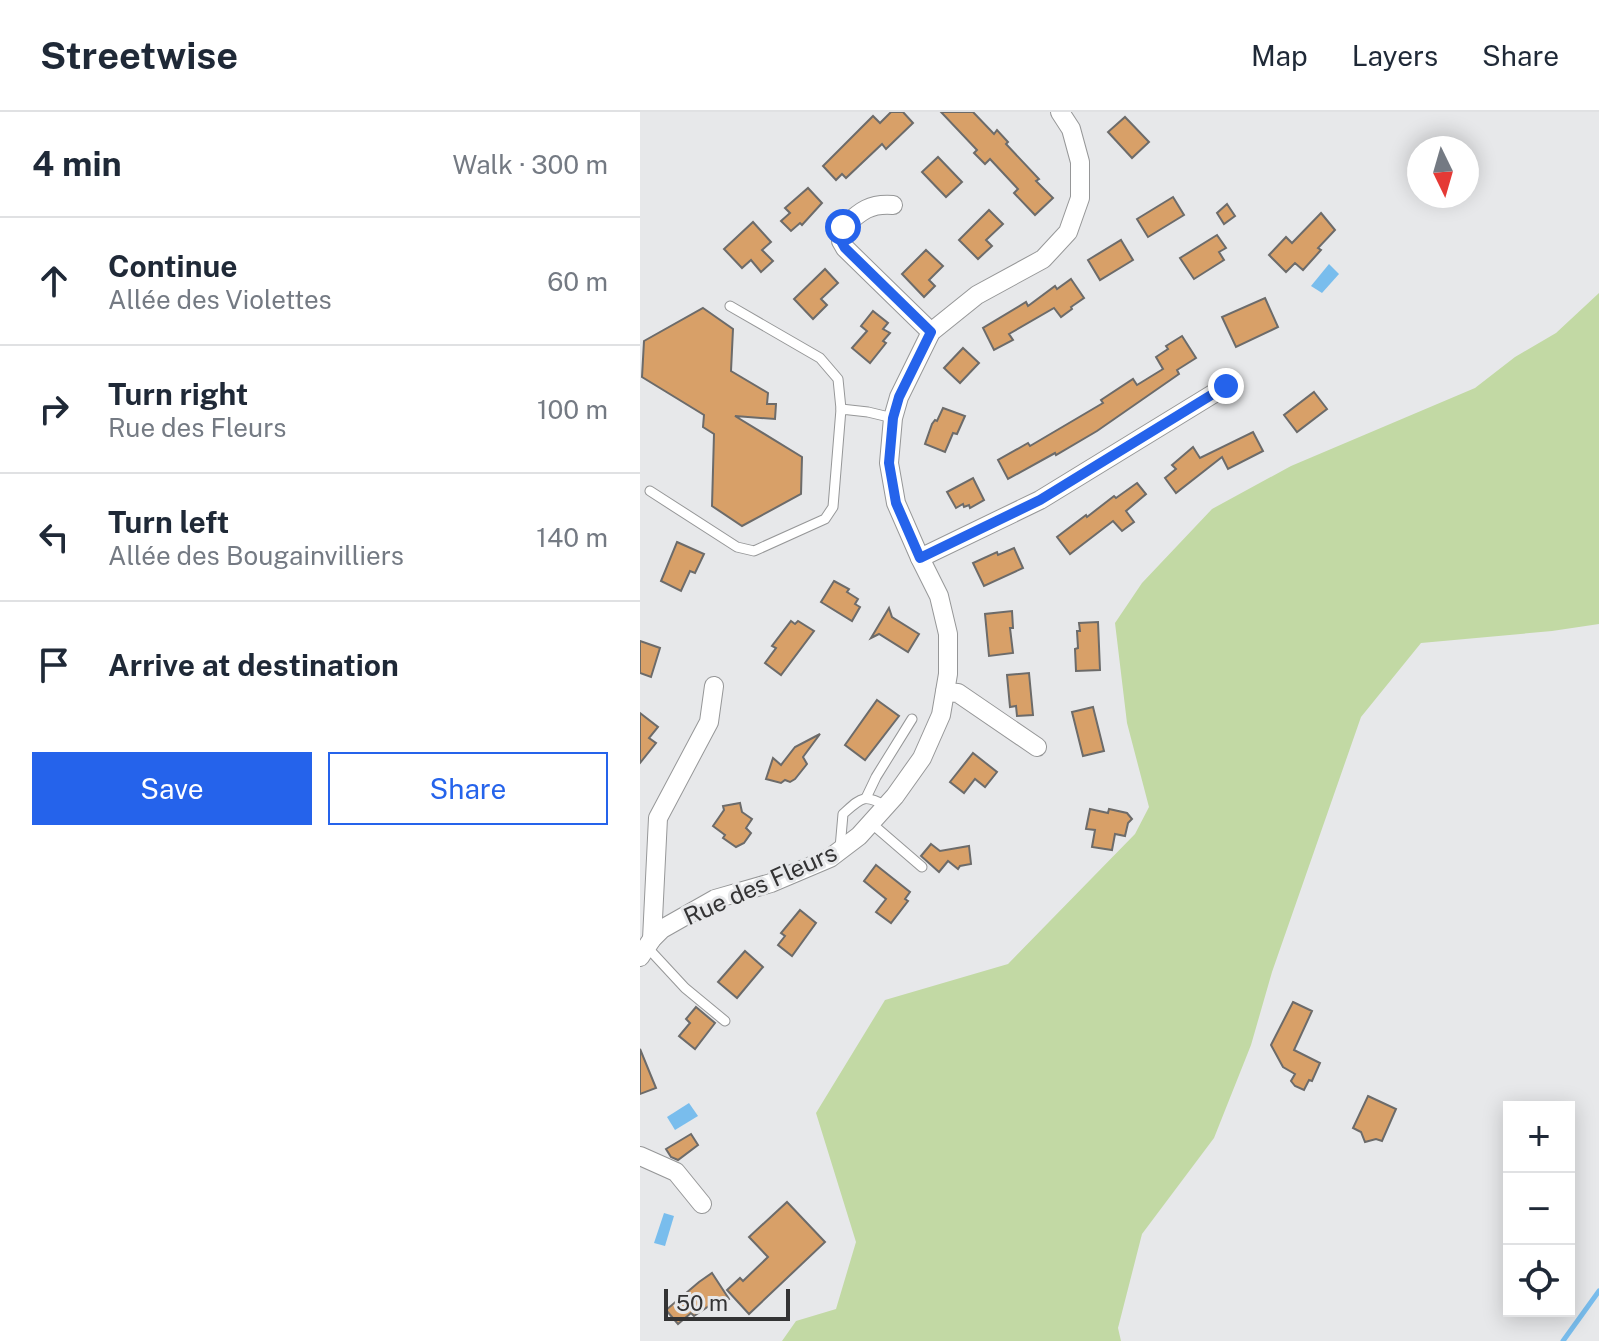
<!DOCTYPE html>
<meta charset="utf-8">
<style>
body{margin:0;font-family:"Public Sans",sans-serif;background:#f6f6f7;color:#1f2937}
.controls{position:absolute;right:24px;bottom:24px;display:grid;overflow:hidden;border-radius:0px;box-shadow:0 4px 20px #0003}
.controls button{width:72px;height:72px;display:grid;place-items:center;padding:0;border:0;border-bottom:2px solid #e0e1e3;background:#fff;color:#1f2937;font:40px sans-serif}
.compass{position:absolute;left:767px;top:24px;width:72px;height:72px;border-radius:50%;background:#fff;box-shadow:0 4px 20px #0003;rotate:175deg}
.scale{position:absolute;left:24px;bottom:20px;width:126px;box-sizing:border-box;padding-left:8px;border:4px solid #333334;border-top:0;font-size:22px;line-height:28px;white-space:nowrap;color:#333334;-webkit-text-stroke:6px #e7e8ea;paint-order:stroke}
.stop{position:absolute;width:24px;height:24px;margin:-18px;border:6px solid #2563eb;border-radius:50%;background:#fff}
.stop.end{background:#2563eb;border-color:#fff;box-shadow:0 2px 8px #0008}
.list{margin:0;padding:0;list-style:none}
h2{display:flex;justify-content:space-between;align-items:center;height:104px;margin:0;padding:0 32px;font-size:34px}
h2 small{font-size:26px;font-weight:400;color:#747a83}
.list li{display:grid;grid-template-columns:52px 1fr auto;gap:24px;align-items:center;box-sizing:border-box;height:128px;padding:0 32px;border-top:2px solid #e0e1e3}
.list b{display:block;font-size:30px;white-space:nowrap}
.list p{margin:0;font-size:26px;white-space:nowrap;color:#747a83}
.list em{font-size:26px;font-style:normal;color:#747a83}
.actions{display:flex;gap:16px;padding:24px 32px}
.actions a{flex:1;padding:18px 0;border:2px solid #2563eb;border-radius:0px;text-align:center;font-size:28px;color:#2563eb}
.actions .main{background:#2563eb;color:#fff}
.icon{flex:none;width:44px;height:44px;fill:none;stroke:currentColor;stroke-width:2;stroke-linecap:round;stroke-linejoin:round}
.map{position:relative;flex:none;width:959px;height:1229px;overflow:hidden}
header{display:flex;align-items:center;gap:48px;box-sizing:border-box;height:112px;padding:0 40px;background:#fff;border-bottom:2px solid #e0e1e3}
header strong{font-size:38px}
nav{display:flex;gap:44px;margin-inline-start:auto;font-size:28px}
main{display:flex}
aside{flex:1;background:#fff}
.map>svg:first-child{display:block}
</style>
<header>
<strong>Streetwise</strong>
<nav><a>Map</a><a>Layers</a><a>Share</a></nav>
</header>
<main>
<aside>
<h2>4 min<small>Walk · 300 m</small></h2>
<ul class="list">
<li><svg class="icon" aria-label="ahead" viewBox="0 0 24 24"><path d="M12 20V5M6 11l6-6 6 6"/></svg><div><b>Continue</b><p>Allée des Violettes</p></div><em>60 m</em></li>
<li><svg class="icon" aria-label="right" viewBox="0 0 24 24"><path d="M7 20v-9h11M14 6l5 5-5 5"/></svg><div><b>Turn right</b><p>Rue des Fleurs</p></div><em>100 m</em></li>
<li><svg class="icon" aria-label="left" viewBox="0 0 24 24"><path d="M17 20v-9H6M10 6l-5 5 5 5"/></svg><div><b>Turn left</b><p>Allée des Bougainvilliers</p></div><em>140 m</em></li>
<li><svg class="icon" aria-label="arrive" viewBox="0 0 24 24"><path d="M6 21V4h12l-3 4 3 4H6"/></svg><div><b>Arrive at destination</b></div></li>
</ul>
<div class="actions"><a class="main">Save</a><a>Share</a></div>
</aside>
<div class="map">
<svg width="959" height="1229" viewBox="0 0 959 1229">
<rect width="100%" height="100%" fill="#e7e8ea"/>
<!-- green -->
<polygon fill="#c2d9a4" points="959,181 959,512 912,519 781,531 721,605 632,860 611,933 574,1026 502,1122 478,1216 481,1229 142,1229 156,1209 196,1197 216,1130 176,1001 245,888 368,852 495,722 509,695 487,611 475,511 502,471 572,397 651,354 835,276 875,245 916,221"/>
<!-- water -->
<g fill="#79bded">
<polygon points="689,152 699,162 682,181 671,174"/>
<polygon points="49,991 58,1004 35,1018 27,1005"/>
<polygon points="24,1101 34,1104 25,1134 14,1131"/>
</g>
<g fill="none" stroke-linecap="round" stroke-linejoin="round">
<!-- stream -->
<polyline stroke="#79bded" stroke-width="5" points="923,1229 959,1179"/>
</g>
<!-- building -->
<g fill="#d8a068" stroke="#6c6b6a" stroke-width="2">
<polygon points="251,0 263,0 273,11 246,37 242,32 206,66 202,62 196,68 183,54 233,4 240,11"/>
<polygon points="301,0 333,0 354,22 357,18 368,30 366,32 399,67 396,69 413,86 395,103 374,81 378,77 350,47 345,52 334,41 337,38"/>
<polygon points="485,5 509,30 492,46 468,20"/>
<polygon points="298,45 322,70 306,85 282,60"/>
<polygon points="168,76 182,91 162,113 160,111 151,119 141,109 150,101 145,96"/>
<polygon points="533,85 544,103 508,125 497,107"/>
<polygon points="587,92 595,104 584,112 577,101"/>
<polygon points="349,98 363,112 346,128 352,134 338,147 319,128"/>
<polygon points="681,101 695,118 678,136 681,138 663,158 655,151 646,160 629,143 646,125 652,131"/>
<polygon points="113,110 131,130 122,138 133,149 121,160 111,148 102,156 84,137"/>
<polygon points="577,123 586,136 579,140 584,148 554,167 540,146"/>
<polygon points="481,128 493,148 460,168 448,148"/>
<polygon points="286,138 303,154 289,168 295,174 284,185 262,162"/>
<polygon points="185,157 198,171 181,187 187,193 173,207 154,187"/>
<polygon points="431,167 444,186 431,195 432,197 421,205 414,196 369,222 373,228 354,238 343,216 386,190 388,194 415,174 417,177"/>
<polygon points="625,186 638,215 596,235 582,205"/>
<polygon points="63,196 93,217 91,259 128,281 127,292 136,292 135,307 95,304 162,345 161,382 102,414 72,394 74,322 63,315 64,303 2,265 4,229"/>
<polygon points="233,199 248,211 243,217 250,221 243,229 246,231 230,251 212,236 227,219 221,214"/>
<polygon points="542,224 556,246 537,258 539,262 457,319 416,343 415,341 368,367 358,348 388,331 390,334 463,291 461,288 493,267 497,273 523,257 516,245 528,237 526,234"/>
<polygon points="323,236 339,251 320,271 304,256"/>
<polygon points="674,280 687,297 657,320 644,303"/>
<polygon points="303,296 325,304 317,322 313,321 305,340 285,332 292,312 295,308 297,309"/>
<polygon points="613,320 623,339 588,357 582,345 536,381 525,366 536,357 532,353 553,335 560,346"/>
<polygon points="333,366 344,388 330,396 329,393 324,395 323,392 316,396 307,380"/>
<polygon points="497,371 506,382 486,399 494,410 482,419 473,409 430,442 417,425 446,403 447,405 474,384 476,386"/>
<polygon points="37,430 64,442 55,461 50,459 41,479 21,469"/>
<polygon points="374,436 383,456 344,474 333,451 357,440 358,443"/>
<polygon points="194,469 209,477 207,480 218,487 215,492 220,495 212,509 181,490"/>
<polygon points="249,496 252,505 279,522 268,540 239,522 231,526"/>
<polygon points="372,499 373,516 370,516 373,541 349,544 345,502"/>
<polygon points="151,509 155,512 158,509 174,519 141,563 125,551 136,536 132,534"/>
<polygon points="458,510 460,558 436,559 435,537 438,536 437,519 440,519 439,511"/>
<polygon points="0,529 20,536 11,565 0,561"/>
<polygon points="389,561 393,603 377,604 376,594 370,595 367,563"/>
<polygon points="237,588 259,604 225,648 205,633"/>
<polygon points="453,595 464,639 443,644 432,600"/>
<polygon points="0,601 18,615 9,626 16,631 0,651"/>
<polygon points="180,622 163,645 167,652 155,667 150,670 145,668 141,671 126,667 133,646 141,653 155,635"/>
<polygon points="333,641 357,660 345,675 335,667 324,681 310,670"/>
<polygon points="100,691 102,700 112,707 106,716 111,721 104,731 96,735 83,726 85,723 73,714 84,698 83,694"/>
<polygon points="450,697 468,701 469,697 487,701 492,707 488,711 485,724 475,722 472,738 452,735 455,718 446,717"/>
<polygon points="291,732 300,739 329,734 331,752 320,754 318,757 308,749 299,760 281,744"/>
<polygon points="236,753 270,780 265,787 268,789 251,811 236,800 246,787 224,769"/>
<polygon points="160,798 176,811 152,844 138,833 145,824 141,821"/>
<polygon points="105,839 123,855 97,886 78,870"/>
<polygon points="653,890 672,899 654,938 680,951 672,969 669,968 664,978 655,974 651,969 655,962 643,955 631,933"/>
<polygon points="56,895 75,911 55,937 39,924 50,911 46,907"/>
<polygon points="0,937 16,976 0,982"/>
<polygon points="728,984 756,997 742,1029 736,1027 725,1030 721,1020 713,1016"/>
<polygon points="51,1022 58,1033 38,1048 31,1045 26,1037"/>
<polygon points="147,1090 185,1130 109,1202 87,1178 100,1166 103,1169 128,1145 109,1125"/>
<polygon points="72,1161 89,1187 75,1197 72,1192 54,1204 51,1201 38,1212 26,1198 59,1170"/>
</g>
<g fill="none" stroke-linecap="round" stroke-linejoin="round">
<!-- lane casing -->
<g stroke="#969798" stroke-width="11">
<g id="lane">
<polyline points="90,194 180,246 198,267 201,297"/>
<polyline points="10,379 97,435 114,439 185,407 193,395 201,297 228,300 253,306"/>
<polyline points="226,686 236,665 272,607"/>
<polyline points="231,711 282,755"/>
<path d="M 200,736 L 203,702 C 221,686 224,681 246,694"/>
<polyline points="7,835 45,876 85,909"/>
</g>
</g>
<!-- street casing -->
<g stroke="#969798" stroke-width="20">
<g id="street">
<path d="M 253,93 C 229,91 220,100 203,115 L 201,129 L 205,136 L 291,220"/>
<polyline points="280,446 400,388 586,274"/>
<polyline points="305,580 318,581 397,635"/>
<polyline points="12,827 18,706 69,610 74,574"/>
<polyline points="0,845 12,827 22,817 75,787 131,771 190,746 219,724 255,684 282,646 301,603 308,562 308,522 299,484 280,446 256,391 249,351 253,306 259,285 291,220 337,183 403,147 428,120 440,86 440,50 431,17 420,0"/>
<polyline points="0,1044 36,1060 62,1092"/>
</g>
</g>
<!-- lane -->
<use href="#lane" stroke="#fff" stroke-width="9"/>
<!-- street -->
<use href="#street" stroke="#fff" stroke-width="18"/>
</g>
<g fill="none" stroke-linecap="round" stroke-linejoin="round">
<!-- route -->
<polyline stroke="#2563eb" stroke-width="10" points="203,115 201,129 205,136 291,220 259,285 253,306 249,351 256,391 280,446 400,388 586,274"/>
</g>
<g text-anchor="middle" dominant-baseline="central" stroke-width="6" stroke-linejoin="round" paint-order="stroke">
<!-- street labels -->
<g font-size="24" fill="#333334" stroke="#e7e8ea">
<text transform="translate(120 772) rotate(-24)">Rue des Fleurs</text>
</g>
</g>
</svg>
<div class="controls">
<button>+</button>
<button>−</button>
<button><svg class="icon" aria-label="locate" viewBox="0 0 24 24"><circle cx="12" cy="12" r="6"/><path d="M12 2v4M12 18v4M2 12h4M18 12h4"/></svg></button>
</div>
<svg class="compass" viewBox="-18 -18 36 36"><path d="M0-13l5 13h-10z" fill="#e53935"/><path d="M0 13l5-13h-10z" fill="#747a83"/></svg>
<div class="scale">50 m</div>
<div class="stop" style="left:203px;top:115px"></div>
<div class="stop end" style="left:586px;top:274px"></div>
</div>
</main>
